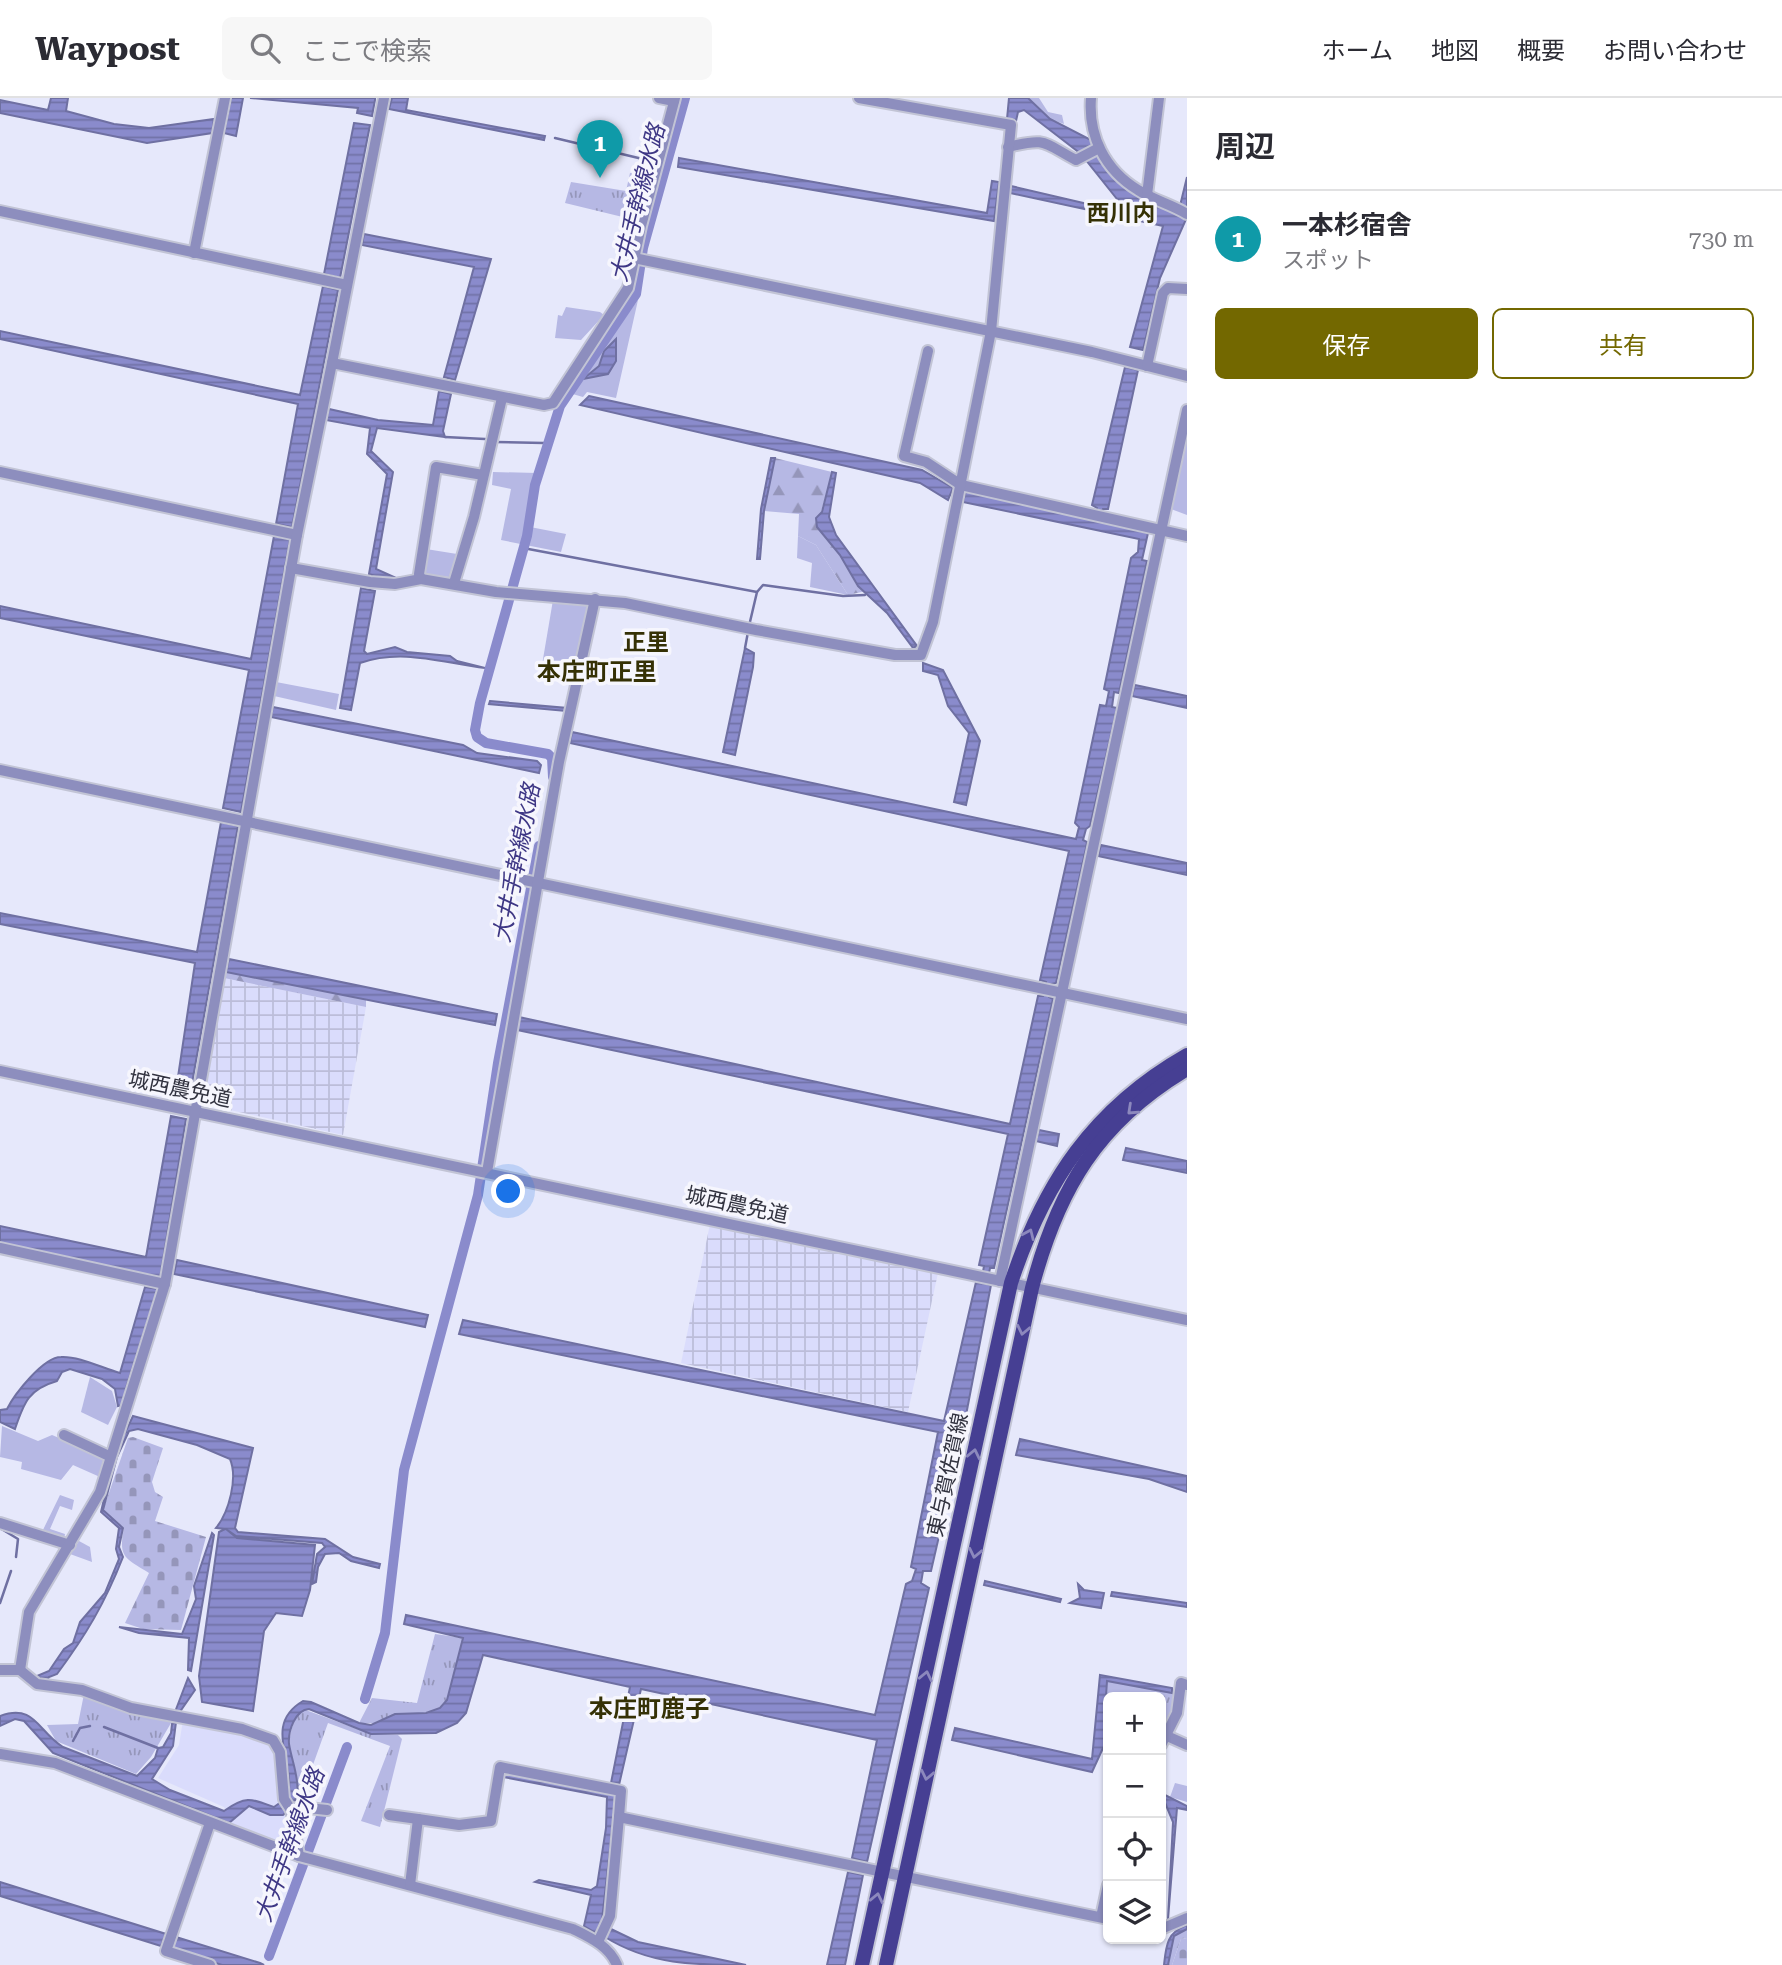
<!DOCTYPE html>
<html lang="ja">
<meta charset="utf-8">
<style>
body{margin:0;font-family:"Roboto Serif","Noto Sans JP",serif;background:#f7f7f7;color:#2b2b33}
.controls{position:absolute;right:21px;bottom:21px;display:grid;overflow:hidden;border-radius:10px;box-shadow:0 2px 5px #0004}
.controls button{width:63px;height:63px;display:grid;place-items:center;padding:0;border:0;border-bottom:2px solid #e1e1e2;background:#fff;color:#2b2b33;font:35px sans-serif}
.you{position:absolute;left:509px;top:1094px;width:24px;height:24px;margin:-18px;border:5px solid #fff;border-radius:50%;background:#1a73e8;box-shadow:0 0 0 10px #1a73e833}
.badge{display:grid;place-items:center;width:46px;height:46px;border-radius:50%;background:#736800;color:#fff;font-size:23px;font-weight:700}
.pin{position:absolute;translate:-50% -58px;filter:drop-shadow(0 2px 4px #0008)}
.pin::after{content:'';position:absolute;top:37px;width:24px;height:21px;background:inherit;clip-path:polygon(0 0,100% 0,50% 100%)}
.list{margin:0;padding:0;list-style:none}
h2{display:flex;justify-content:space-between;align-items:center;height:91px;margin:0;padding:0 28px;font-size:30px}
h2 small{font-size:23px;font-weight:400;color:#7c7c81}
.list li{display:grid;grid-template-columns:46px 1fr auto;gap:21px;align-items:center;box-sizing:border-box;height:98px;padding:0 28px;border-top:2px solid #e1e1e2}
.list b{display:block;font-size:26px;white-space:nowrap}
.list p{margin:0;font-size:23px;white-space:nowrap;color:#7c7c81}
.list em{font-size:23px;font-style:normal;color:#7c7c81}
.actions{display:flex;gap:14px;padding:21px 28px}
.actions a{flex:1;padding:16px 0;border:2px solid #736800;border-radius:10px;text-align:center;font-size:24px;color:#736800}
.actions .main{background:#736800;color:#fff}
.icon{flex:none;width:38px;height:38px;fill:none;stroke:currentColor;stroke-width:2;stroke-linecap:round;stroke-linejoin:round}
.map{position:relative;flex:none;width:1187px;height:1867px;overflow:hidden}
header{display:flex;align-items:center;gap:42px;box-sizing:border-box;height:98px;padding:0 35px;background:#fff;border-bottom:2px solid #e1e1e2}
header strong{font-size:33px}
nav{display:flex;gap:38px;margin-inline-start:auto;font-size:24px}
.search{width:490px;height:63px;background:#f7f7f7;display:flex;align-items:center;gap:18px;box-sizing:border-box;padding:0 24px;border-radius:10px;color:#7c7c81;font-size:26px}
main{display:flex}
aside{flex:1;background:#fff}
.map>svg:first-child{display:block}
</style>
<header>
<strong>Waypost</strong>
<div class="search"><svg class="icon" aria-label="search" viewBox="0 0 24 24"><circle cx="10" cy="10" r="6"/><path d="M15 15l6 6"/></svg>ここで検索</div>
<nav><a>ホーム</a><a>地図</a><a>概要</a><a>お問い合わせ</a></nav>
</header>
<main>
<div class="map">
<svg width="1187" height="1867" viewBox="0 0 1187 1867">
<defs>
<pattern id="industrial-grid" width="8" height="8" patternUnits="userSpaceOnUse" patternTransform="scale(1.75)"><rect width="8" height="8" fill="#dadcfc"/><path d="M0 4h8M4 0v8" fill="none" stroke="#bcbdd9"/></pattern>
<pattern id="grass-tufts" width="24" height="20" patternUnits="userSpaceOnUse" patternTransform="scale(1.75)"><rect width="24" height="20" fill="#b6b8e4"/><path d="M3 7l-1-3M5 7V3M7 7l1-3M15 17l-1-3M17 17v-4M19 17l1-3" fill="none" stroke="#9596ba"/></pattern>
<pattern id="forest-firs" width="22" height="20" patternUnits="userSpaceOnUse" patternTransform="scale(1.75)"><rect width="22" height="20" fill="#b6b8e4"/><path d="M5 1l3.5 6h-7zM16 11l3.5 6h-7z" fill="#9596ba"/></pattern>
<pattern id="cemetery-stones" width="16" height="16" patternUnits="userSpaceOnUse" patternTransform="scale(1.75)"><rect width="16" height="16" fill="#b6b8e4"/><path d="M2 7V4a2 2 0 0 1 4 0v3zM10 15v-3a2 2 0 0 1 4 0v3z" fill="#9596ba"/></pattern>
<pattern id="water-rules" width="6" height="5" patternUnits="userSpaceOnUse" patternTransform="scale(1.75)"><rect width="6" height="5" fill="#8a8bcc"/><path d="M0 2.5h6" fill="none" stroke="#7172a7"/></pattern>
</defs>
<rect width="100%" height="100%" fill="#e6e8fb"/>
<!-- built -->
<polygon fill="#dadcfc" points="183,1622 270,1643 281,1673 282,1701 294,1754 234,1730 224,1709 158,1680 179,1647"/>
<!-- industrial -->
<g fill="url(#industrial-grid)">
<polygon points="224,880 366,909 343,1037 207,1007 208,973"/>
<polygon points="710,1126 938,1175 908,1314 681,1265"/>
</g>
<!-- grass -->
<g fill="url(#grass-tufts)">
<polygon points="1028,0 1039,0 1048,14 1062,17 1064,26 1050,21"/>
<polygon points="630,75 649,78 635,122 565,105 571,84 626,93"/>
<polygon points="435,1536 463,1540 447,1602 440,1611 379,1625 359,1625 372,1600 417,1605"/>
<polygon points="1107,1583 1177,1596 1174,1614 1161,1640 1161,1599 1108,1599 1108,1616 1105,1613"/>
<polygon points="84,1596 174,1620 151,1659 136,1676 56,1643 47,1627 78,1626"/>
<path d="M 303,1611 L 371,1636 L 398,1637 L 402,1641 L 380,1729 L 361,1723 L 390,1648 L 328,1625 L 300,1703 L 295,1704 C 290,1678 281,1631 303,1611 Z"/>
</g>
<!-- forest -->
<g fill="url(#forest-firs)">
<polygon points="775,360 832,374 817,429 840,457 857,488 866,493 848,497 816,447 798,438 799,416 764,413"/>
<polygon points="226,874 366,901 366,909 224,880"/>
<polygon points="1187,1831 1187,1840 1181,1841 1172,1867 1168,1867 1174,1838"/>
</g>
<!-- cemetery -->
<g fill="url(#cemetery-stones)">
<path d="M 133,1339 L 163,1350 L 152,1384 L 155,1394 L 163,1399 L 155,1423 L 206,1439 L 181,1532 L 143,1531 L 125,1525 L 149,1475 C 125,1460 118,1460 124,1430 L 103,1412 L 128,1340 Z"/>
<polygon points="1187,1840 1187,1867 1172,1867 1181,1841"/>
</g>
<!-- green -->
<g fill="#b6b8e4">
<polygon points="638,202 616,300 587,294 583,299 569,295"/>
<polygon points="566,209 600,214 604,217 581,242 555,240 558,217 562,218"/>
<polygon points="1187,336 1187,417 1171,411"/>
<polygon points="493,374 537,375 525,428 566,436 561,454 501,442 511,391 492,387"/>
<polygon points="798,438 816,447 848,497 810,489 812,465 797,460"/>
<polygon points="426,451 457,456 449,479 425,477 422,472"/>
<polygon points="553,502 592,504 577,572 542,567"/>
<polygon points="276,584 339,596 336,612 274,598"/>
<polygon points="90,1279 112,1293 117,1309 108,1327 81,1314"/>
<polygon points="2,1328 38,1343 52,1337 105,1359 100,1379 73,1367 61,1382 21,1371 22,1364 0,1359"/>
<polygon points="60,1397 74,1402 72,1412 60,1408 50,1431 65,1436 64,1441 42,1434"/>
<polygon points="79,1443 90,1449 92,1464 70,1456"/>
<polygon points="1175,1685 1187,1688 1187,1704 1170,1699"/>
</g>
<!-- water -->
<g fill="url(#water-rules)" stroke="#6f70a2" stroke-width="2">
<polygon points="51,0 68,0 66,13 114,26 149,30 214,21 212,35 147,45 0,15 0,2 48,12"/>
<polygon points="231,0 243,0 236,38 224,35"/>
<polygon points="250,0 375,0 375,2 372,18 357,15 358,10"/>
<polygon points="392,0 408,0 406,12 545,38 544,42 389,11"/>
<polygon points="1009,0 1028,0 1050,21 1091,42 1110,75 1128,92 1178,116 1187,79 1187,119 1160,180 1143,252 1130,249 1163,128 1010,95 1011,88 1122,114 1127,107 1117,101 1081,56 1024,12 1018,14 1016,23 1007,21"/>
<polygon points="354,25 370,27 340,180 324,176"/>
<polygon points="679,60 987,115 992,83 999,84 994,123 678,69"/>
<polygon points="364,136 491,161 455,282 444,279 474,169 362,147"/>
<polygon points="323,188 338,192 292,429 276,426 298,306 0,241 0,233 300,297"/>
<polygon points="616,241 616,263 608,276 583,281 599,268 604,253"/>
<path d="M 1125,269 L 1138,272 L 1108,411 L 1103,411 L 1100,423 L 1148,435 L 1142,462 L 1147,463 L 1119,595 L 1114,594 L 1112,609 L 1117,610 L 1090,728 L 1086,731 L 1083,742 L 1087,744 L 1086,750 L 1056,885 L 1051,886 L 1049,899 L 1053,901 L 994,1170 L 990,1170 L 987,1186 L 991,1187 L 962,1338 L 931,1473 L 923,1473 L 921,1485 L 929,1490 L 867,1764 L 852,1760 L 877,1642 L 641,1591 L 619,1687 L 611,1685 L 630,1589 L 483,1557 L 466,1615 L 457,1625 L 436,1635 L 371,1636 L 309,1611 C 295,1612 288,1633 289,1646 C 293,1671 309,1699 283,1717 L 270,1717 L 249,1708 L 229,1725 L 53,1655 L 24,1623 L 15,1621 L 0,1628 L 0,1618 C 35,1605 38,1634 63,1649 L 137,1678 L 155,1660 L 158,1650 L 163,1649 L 171,1635 L 172,1626 L 176,1624 L 173,1648 L 152,1681 L 170,1692 L 224,1713 C 245,1698 250,1700 274,1709 L 288,1699 C 296,1665 262,1627 303,1603 L 311,1604 L 359,1625 L 371,1627 L 395,1616 L 426,1615 L 440,1610 L 447,1602 L 463,1540 L 404,1526 L 406,1517 L 875,1617 L 906,1486 L 912,1483 L 916,1471 L 911,1469 L 938,1334 L 459,1236 L 463,1222 L 944,1323 L 976,1184 L 981,1185 L 984,1168 L 979,1167 L 1008,1036 L 517,932 L 519,919 L 1010,1026 L 1038,898 L 1043,898 L 1046,884 L 1040,882 L 1069,753 L 570,645 L 572,634 L 1076,741 L 1079,729 L 1075,725 L 1100,607 L 1106,608 L 1109,593 L 1104,591 L 1131,460 L 1138,454 L 1139,441 L 963,404 L 966,393 L 1094,422 L 1097,410 L 1092,407 Z"/>
<path d="M 439,293 L 451,296 L 443,333 L 445,339 L 377,330 L 371,353 L 393,374 L 376,471 L 396,480 L 411,479 C 397,482 383,482 369,476 L 387,376 L 367,356 L 370,330 L 326,322 L 329,311 L 378,322 L 433,327 Z"/>
<polygon points="589,298 922,372 953,390 948,402 920,385 580,307"/>
<polygon points="771,360 775,360 764,413 760,461 757,461 761,411"/>
<polygon points="832,374 836,375 829,419 836,437 917,548 913,550 887,515 858,488 840,457 817,429 816,420 822,414"/>
<polygon points="274,438 290,441 241,714 223,710 249,572 0,520 0,508 251,561"/>
<path d="M 361,490 L 375,493 L 364,553 L 367,556 L 395,549 L 407,554 L 450,558 L 457,563 L 485,570 C 442,565 403,550 360,565 L 351,612 L 340,610 Z"/>
<polygon points="745,550 754,555 753,569 735,657 723,654"/>
<polygon points="923,565 943,572 980,643 966,707 954,704 969,635 948,608 938,577 923,573"/>
<polygon points="1135,587 1187,598 1187,610 1132,598"/>
<polygon points="490,603 567,610 566,613 489,606"/>
<polygon points="273,609 463,647 477,655 537,663 541,667 539,675 271,619"/>
<polygon points="221,724 238,728 189,1002 175,999 195,865 0,826 0,815 197,854"/>
<polygon points="1101,747 1187,765 1187,777 1098,758"/>
<polygon points="229,861 497,916 495,927 226,874"/>
<polygon points="171,1018 186,1021 160,1180 0,1145 0,1128 146,1159"/>
<polygon points="1039,1032 1059,1036 1057,1048 1036,1043"/>
<polygon points="1126,1050 1187,1063 1187,1075 1123,1062"/>
<polygon points="177,1162 428,1217 425,1229 174,1176"/>
<path d="M 145,1189 L 158,1191 L 126,1290 L 124,1307 L 118,1308 L 115,1291 L 102,1281 L 70,1271 L 62,1274 L 57,1283 C 29,1291 24,1304 15,1331 L 0,1324 L 0,1312 L 7,1311 C 14,1297 43,1259 61,1259 C 79,1258 102,1270 120,1275 Z"/>
<path d="M 133,1318 L 253,1350 L 235,1430 L 238,1434 L 325,1441 L 353,1459 L 380,1466 L 379,1470 L 351,1463 L 339,1455 L 325,1456 L 318,1469 L 316,1484 L 312,1486 L 317,1456 L 325,1449 L 322,1445 L 236,1438 L 226,1431 L 237,1440 L 315,1447 L 310,1492 L 302,1518 L 276,1515 L 264,1533 L 253,1613 L 202,1604 L 199,1578 L 219,1434 L 225,1431 L 216,1430 C 229,1414 238,1380 230,1361 L 197,1347 L 138,1331 L 129,1333 L 117,1359 L 103,1412 L 123,1430 L 119,1449 L 123,1459 C 105,1505 86,1537 57,1576 L 49,1579 L 46,1584 L 36,1581 L 37,1578 L 49,1573 L 64,1551 L 73,1545 L 80,1524 L 105,1495 L 119,1461 L 116,1451 L 119,1430 L 101,1414 L 114,1358 Z"/>
<polygon points="1020,1341 1187,1378 1187,1394 1149,1381 1016,1357"/>
<polygon points="212,1435 214,1437 191,1573 188,1572 189,1540 139,1535 119,1529 182,1536 196,1501 194,1488"/>
<polygon points="985,1483 1061,1501 1060,1504 984,1487"/>
<polygon points="1078,1486 1084,1492 1104,1495 1101,1510 1070,1505 1080,1500"/>
<polygon points="1112,1494 1187,1505 1187,1509 1111,1498"/>
<polygon points="1100,1577 1172,1590 1172,1595 1107,1583 1105,1613 1108,1616 1108,1651 1103,1650 1092,1674 952,1642 955,1630 1092,1661"/>
<polygon points="188,1580 195,1592 179,1615 175,1614"/>
<polygon points="504,1675 616,1697 602,1822 596,1835 584,1828 591,1797 535,1784 539,1782 591,1792 597,1788 606,1730 607,1699 503,1679"/>
<polygon points="1161,1695 1187,1708 1187,1712 1177,1710 1168,1821 1173,1724"/>
<polygon points="848,1774 863,1777 845,1867 827,1867"/>
<polygon points="0,1784 166,1836 161,1848 0,1798"/>
<path d="M 1187,1827 L 1187,1831 L 1174,1838 L 1168,1867 L 1164,1867 C 1166,1848 1167,1834 1187,1827 Z"/>
<path d="M 611,1831 L 638,1844 L 746,1867 C 694,1867 650,1867 605,1839 Z"/>
<polygon points="176,1839 260,1865 264,1867 222,1867 172,1851"/>
</g>
<g fill="none" stroke-linecap="round" stroke-linejoin="round">
<!-- stream -->
<g stroke="#6f70a2" stroke-width="2.5">
<polyline points="555,40 651,63"/>
<polyline points="445,339 485,341"/>
<polyline points="495,344 544,345"/>
<polyline points="523,450 757,494 763,487 843,498 865,497"/>
<polyline points="749,528 757,494"/>
<polyline points="745,550 748,534"/>
<polyline points="0,1430 18,1441 16,1459"/>
<polyline points="0,1505 11,1473"/>
<polyline points="104,1629 158,1650"/>
<polyline points="73,1643 80,1630 90,1628"/>
</g>
<!-- canal -->
<g stroke="#8a8bcc" stroke-width="10">
<polyline points="553,679 552,660 548,656 486,645 477,639 475,632 480,605 527,438 535,387 560,308 636,196 643,150 685,0"/>
<polyline points="365,1601 385,1535 404,1372 478,1097 498,965 539,748"/>
<polyline points="269,1858 347,1649"/>
</g>
<!-- minor casing -->
<g stroke="#c2c4d5" stroke-width="14">
<g id="minor">
<polyline points="384,0 332,265 544,307 553,305 628,190 641,128 675,0"/>
<polyline points="659,0 674,3"/>
<path d="M 1091,0 C 1088,38 1105,72 1138,92 C 1153,102 1171,106 1187,116"/>
<path d="M 1008,49 C 1048,39 1043,45 1076,62 L 1099,50"/>
<polyline points="1147,97 1159,0"/>
<polyline points="0,113 347,187"/>
<polyline points="194,155 225,0"/>
<polyline points="634,160 1092,254 1187,278"/>
<polyline points="928,253 904,358 926,364 961,387 1187,438"/>
<polyline points="1147,268 1163,195 1168,190 1187,191"/>
<polyline points="0,374 297,437"/>
<polyline points="291,470 370,484 395,486 421,481 496,494 625,505 756,532 895,557 921,557 933,524 991,233 1011,27 859,0"/>
<polyline points="421,481 419,476 436,369 483,377"/>
<polyline points="454,485 474,419 502,300"/>
<polyline points="0,672 1187,921"/>
<polyline points="0,973 1187,1222"/>
<polyline points="487,1074 559,664 595,501"/>
<polyline points="0,1150 165,1186"/>
<polyline points="1000,1183 1187,312"/>
<polyline points="64,1337 109,1358"/>
<polyline points="0,1425 70,1447"/>
<polyline points="0,1572 20,1572 37,1586 82,1592 131,1610 242,1631 273,1642 280,1654 284,1701 291,1712 299,1758"/>
<polyline points="20,1572 29,1514 100,1394 165,1186 297,437 332,265"/>
<polyline points="1167,1638 1187,1647"/>
<polyline points="1161,1647 1177,1615 1181,1585 1187,1587"/>
<path d="M 0,1656 L 55,1665 L 299,1758 L 573,1831 C 591,1840 609,1848 617,1867"/>
<polyline points="291,1712 299,1709 327,1712"/>
<polyline points="389,1717 418,1721"/>
<polyline points="210,1725 166,1853 210,1867"/>
<polyline points="410,1787 418,1721 459,1727 491,1723 500,1669 621,1693 619,1719"/>
<polyline points="1101,1819 1108,1787"/>
<polyline points="1161,1831 1187,1820"/>
<polyline points="598,1844 610,1818 619,1719 1108,1821"/>
</g>
</g>
<!-- major casing -->
<g stroke="#c2c4d5" stroke-width="18">
<g id="major">
<path d="M 862,1867 L 1011,1185 C 1044,1084 1094,1010 1187,957"/>
<path d="M 886,1867 L 1032,1190 C 1058,1091 1098,1024 1187,971"/>
</g>
</g>
<!-- minor -->
<use href="#minor" stroke="#8d8ebe" stroke-width="10"/>
<!-- major -->
<use href="#major" stroke="#463f93" stroke-width="14"/>
</g>
<!-- one-way arrows -->
<defs><path id="oneway-chevron" d="M-2-3.5L2.5 0L-2 3.5" fill="none" stroke-width="1.6" stroke-linecap="round" stroke-linejoin="round" transform="scale(1.75)"/></defs>
<g stroke="#8c88bd">
<use href="#oneway-chevron" transform="translate(1132 1012) rotate(137)"/>
<use href="#oneway-chevron" transform="translate(1029 1136) rotate(-66)"/>
<use href="#oneway-chevron" transform="translate(1023 1232) rotate(102)"/>
<use href="#oneway-chevron" transform="translate(974 1356) rotate(-78)"/>
<use href="#oneway-chevron" transform="translate(975 1455) rotate(102)"/>
<use href="#oneway-chevron" transform="translate(926 1578) rotate(-78)"/>
<use href="#oneway-chevron" transform="translate(927 1677) rotate(102)"/>
<use href="#oneway-chevron" transform="translate(877 1800) rotate(-78)"/>
</g>
<g text-anchor="middle" dominant-baseline="central" stroke-width="7" stroke-linejoin="round" paint-order="stroke">
<!-- street labels -->
<g font-size="21" fill="#31323f" stroke="#f6f6fd">
<text transform="translate(180 991) rotate(12)">城西農免道</text>
<text transform="translate(737 1107) rotate(12)">城西農免道</text>
<text transform="translate(948 1377) rotate(-78)">東与賀佐賀線</text>
</g>
<!-- water labels -->
<g font-size="23" font-style="italic" fill="#3e3785" stroke="#f6f6fd">
<text transform="translate(638 105) rotate(-76)">大井手幹線水路</text>
<text transform="translate(517 765) rotate(-79)">大井手幹線水路</text>
<text transform="translate(290 1747) rotate(-70)">大井手幹線水路</text>
</g>
<!-- neighbourhood labels -->
<g font-size="23" font-weight="bold" fill="#353105" stroke="#f6f6fd">
<text x="1121" y="115">西川内</text>
<text x="646" y="544">正里</text>
</g>
<!-- quarter labels -->
<g font-size="24" font-weight="bold" fill="#353105" stroke="#f6f6fd">
<text x="597" y="574">本庄町正里</text>
<text x="649" y="1611">本庄町鹿子</text>
</g>
</g>
</svg>
<div class="controls">
<button>+</button>
<button>−</button>
<button><svg class="icon" aria-label="locate" viewBox="0 0 24 24"><circle cx="12" cy="12" r="6"/><path d="M12 2v4M12 18v4M2 12h4M18 12h4"/></svg></button>
<button><svg class="icon" aria-label="layers" viewBox="0 0 24 24"><path d="M12 4l9 5-9 5-9-5zM3 14l9 5 9-5"/></svg></button>
</div>
<div class="you"></div>
<div class="pin badge" style="left:600px;top:80px;background:#0f9aa8">1</div>
</div>
<aside>
<h2>周辺<small></small></h2>
<ul class="list">
<li><span class="badge" style="background:#0f9aa8">1</span><div><b>一本杉宿舎</b><p>スポット</p></div><em>730 m</em></li>
</ul>
<div class="actions"><a class="main">保存</a><a>共有</a></div>
</aside>
</main>
